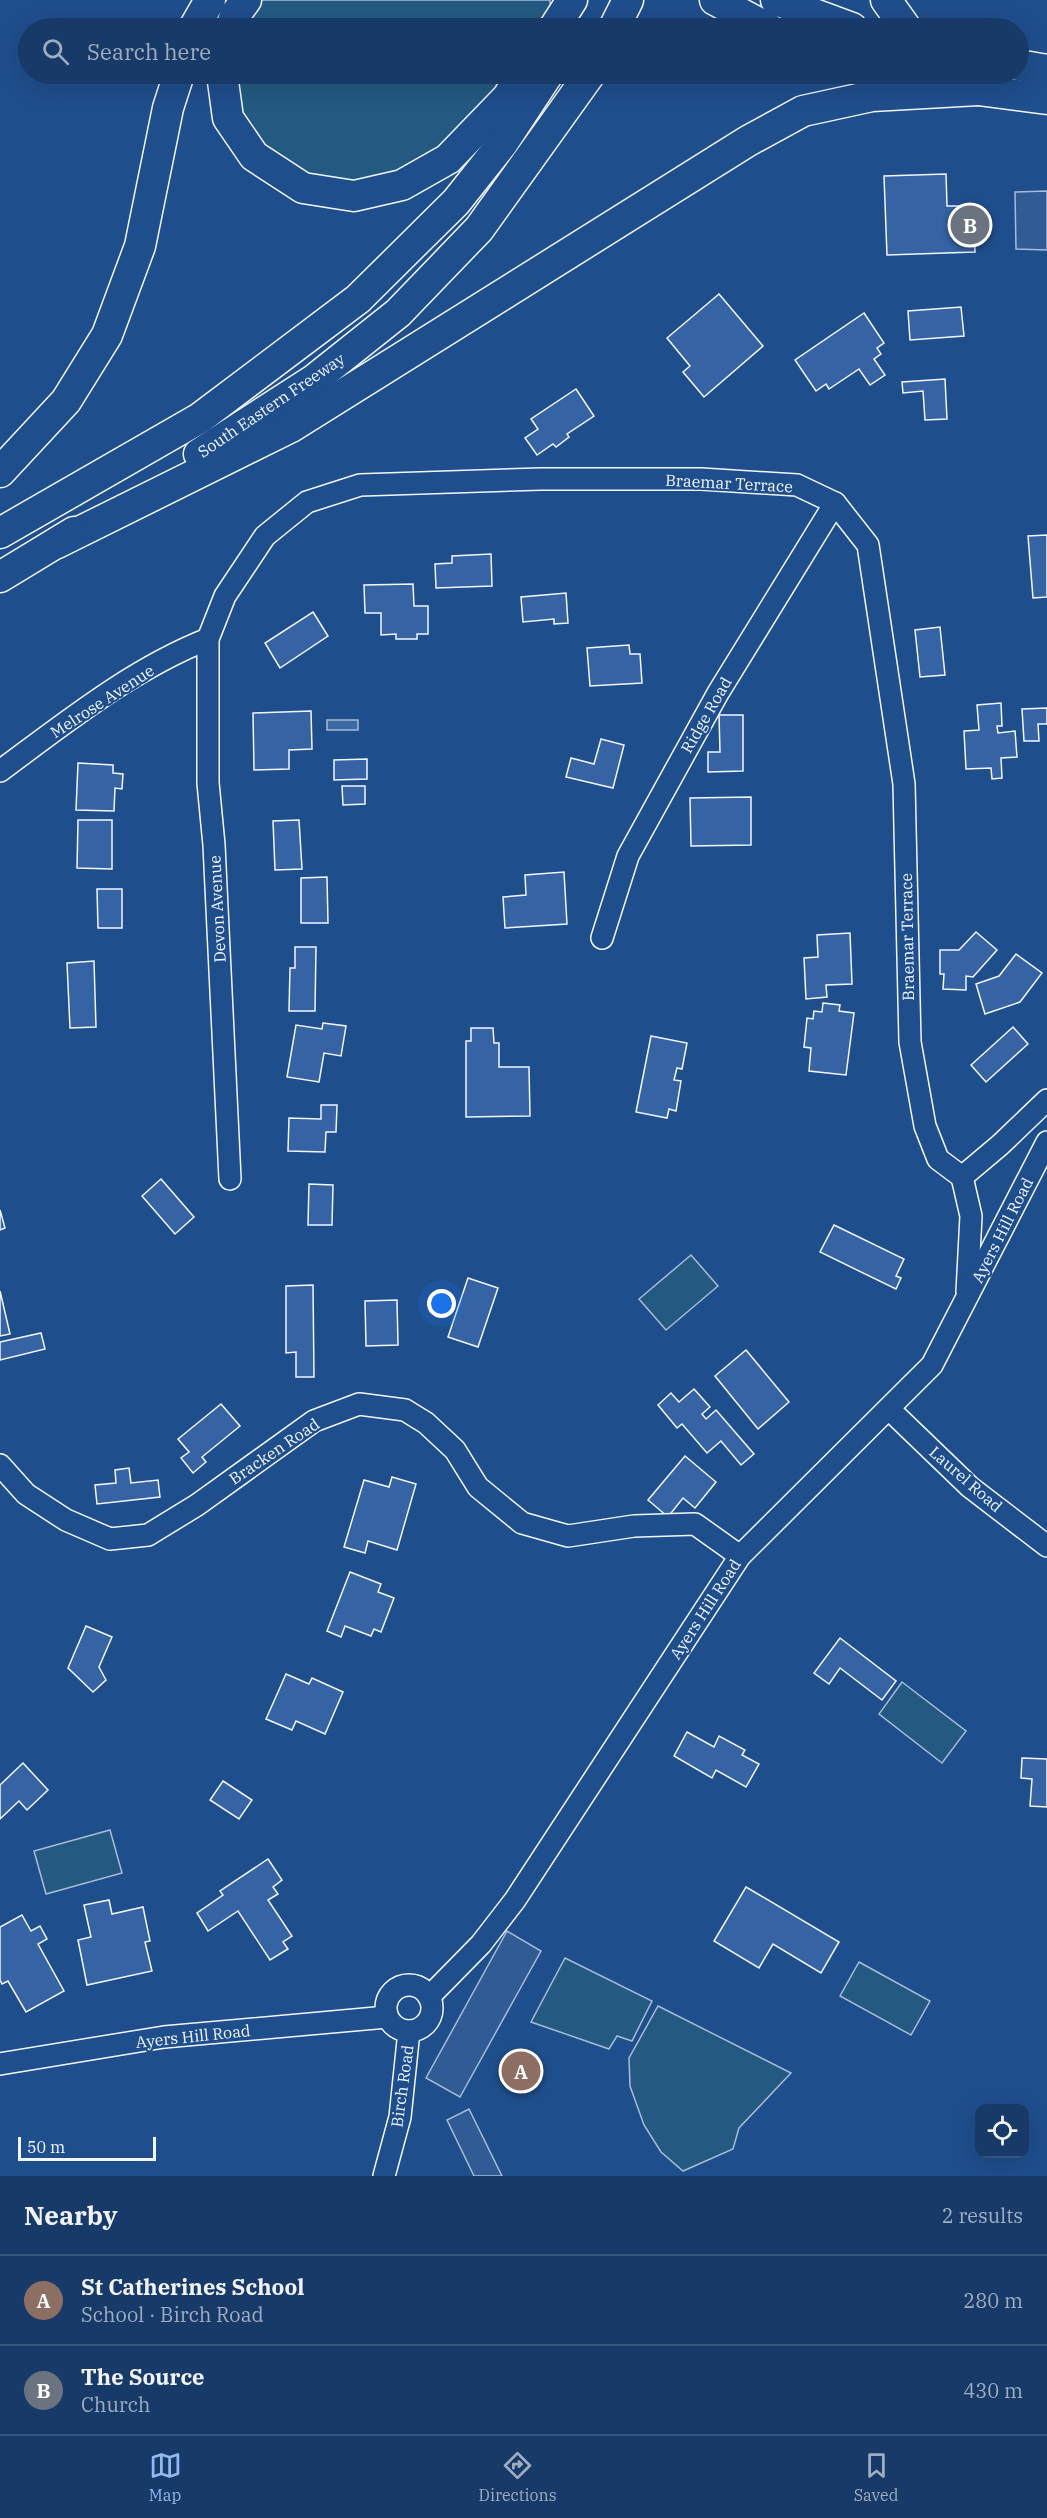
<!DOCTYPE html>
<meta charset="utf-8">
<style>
body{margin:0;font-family:"IBM Plex Serif",serif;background:#20416f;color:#f1f3f6}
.controls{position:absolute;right:18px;bottom:18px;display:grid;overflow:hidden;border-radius:12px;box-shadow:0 6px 24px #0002}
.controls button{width:54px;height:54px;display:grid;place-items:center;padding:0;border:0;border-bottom:2px solid #36547d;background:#173a69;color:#f1f3f6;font:30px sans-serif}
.scale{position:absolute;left:18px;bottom:15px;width:138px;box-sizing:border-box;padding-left:6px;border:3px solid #f2f6ff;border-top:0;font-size:16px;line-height:21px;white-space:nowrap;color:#f2f6ff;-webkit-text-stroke:4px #1f4e8c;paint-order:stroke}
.you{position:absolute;left:442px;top:1304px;width:21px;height:21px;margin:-15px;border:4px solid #fff;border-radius:50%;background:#1a73e8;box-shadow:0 0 0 9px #1a73e833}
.badge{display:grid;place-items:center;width:39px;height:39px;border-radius:50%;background:#90b9f0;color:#fff;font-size:20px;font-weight:700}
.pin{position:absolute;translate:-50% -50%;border:3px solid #fff;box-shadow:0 2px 6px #0006}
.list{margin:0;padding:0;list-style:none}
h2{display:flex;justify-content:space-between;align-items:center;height:78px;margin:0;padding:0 24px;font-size:26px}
h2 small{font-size:20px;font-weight:400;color:#9eadc0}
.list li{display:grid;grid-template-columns:39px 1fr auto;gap:18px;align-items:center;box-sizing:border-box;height:90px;padding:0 24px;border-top:2px solid #36547d}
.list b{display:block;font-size:22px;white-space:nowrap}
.list p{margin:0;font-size:20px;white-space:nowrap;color:#9eadc0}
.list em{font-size:20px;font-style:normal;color:#9eadc0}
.icon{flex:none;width:33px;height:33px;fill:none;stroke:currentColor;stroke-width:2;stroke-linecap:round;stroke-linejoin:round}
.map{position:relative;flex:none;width:1047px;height:2176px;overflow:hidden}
.search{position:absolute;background:#173a69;box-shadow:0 6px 24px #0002;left:18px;right:18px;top:18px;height:66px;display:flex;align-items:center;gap:15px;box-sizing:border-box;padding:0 21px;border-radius:33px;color:#9eadc0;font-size:22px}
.sheet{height:258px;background:#173a69}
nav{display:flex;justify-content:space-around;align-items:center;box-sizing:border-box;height:84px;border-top:2px solid #36547d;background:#173a69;font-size:16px;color:#9eadc0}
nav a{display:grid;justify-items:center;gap:3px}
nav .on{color:#90b9f0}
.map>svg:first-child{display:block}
</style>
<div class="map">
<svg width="1047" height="2176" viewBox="0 0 1047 2176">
<rect width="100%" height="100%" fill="#1f4e8c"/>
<!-- green -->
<g fill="#245a82" stroke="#a8bbd7" stroke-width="1.5">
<polygon points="246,0 550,0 551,28 231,28"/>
<polygon points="222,74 523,74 448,159 354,196 254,156"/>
<polygon points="691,1255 718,1286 666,1330 639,1299"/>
<polygon points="902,1682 966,1731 942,1763 879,1714"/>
<polygon points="110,1830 122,1873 46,1894 34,1851"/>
<polygon points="565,1958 652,2001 632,2041 617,2036 609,2049 531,2022"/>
<polygon points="859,1962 930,2001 911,2035 840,1996"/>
<polygon points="658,2006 791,2073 739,2128 733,2149 683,2171 661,2152 644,2125 630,2086 629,2058"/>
</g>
<!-- parking -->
<g fill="#305b95" stroke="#a8bbd7" stroke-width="1.5">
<polygon points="1047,191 1047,250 1016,249 1015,192"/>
<polygon points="507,1931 541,1951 460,2097 426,2078"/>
<polygon points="469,2109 502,2176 474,2176 447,2120"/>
</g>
<!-- water -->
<rect fill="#3b69a3" stroke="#a8bbd7" stroke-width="1.5" x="327" y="720" width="31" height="10"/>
<!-- building -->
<g fill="#3563a3" stroke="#f2f6ff" stroke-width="1.5">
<polygon points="946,174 947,206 973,206 975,252 887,255 884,176"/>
<polygon points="719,294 763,346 704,397 683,372 690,366 667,338"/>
<polygon points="961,307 964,336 910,340 908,311"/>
<polygon points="864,313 884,343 877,348 881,354 874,359 885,375 870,385 859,369 829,389 826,384 816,391 795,360"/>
<polygon points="945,379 947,419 925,420 923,391 903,393 902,382"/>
<polygon points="576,389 594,416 567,434 569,437 556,447 553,444 537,455 525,438 538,429 531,419"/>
<polygon points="1047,535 1047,597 1033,598 1028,536"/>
<polygon points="491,554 492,586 436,588 435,564 452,563 452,556"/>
<polygon points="413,584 414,606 428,606 428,634 417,634 417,639 396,639 396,634 381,635 381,613 365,613 364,585"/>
<polygon points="566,593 568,623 554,624 554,619 523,622 521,597"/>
<polygon points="313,612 328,636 280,668 265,643"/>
<polygon points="940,627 945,675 920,677 915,630"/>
<polygon points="629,645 630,654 640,654 642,683 590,686 587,648"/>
<polygon points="1001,703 1002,726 997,726 998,733 1015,731 1017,757 1001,758 1002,778 992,779 991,768 966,769 964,731 979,730 977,705"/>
<polygon points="1047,708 1047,724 1038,724 1039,741 1024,741 1022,709"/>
<polygon points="311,711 312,749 289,750 289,769 254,770 253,713"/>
<polygon points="719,715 743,715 743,771 708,772 708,752 720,752"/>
<polygon points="601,739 624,745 613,788 566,777 571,758 594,764"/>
<polygon points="367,759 367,779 334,780 334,760"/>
<polygon points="78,763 113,765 113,773 123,774 122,789 115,788 114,811 76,810"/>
<polygon points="342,786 365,786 365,804 343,805"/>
<polygon points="751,797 751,845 691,846 690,798"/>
<polygon points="78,820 112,820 112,869 77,868"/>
<polygon points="299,820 302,869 275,870 273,821"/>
<polygon points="564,872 567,924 505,928 503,897 526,895 525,875"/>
<polygon points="327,877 328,923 301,923 301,878"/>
<polygon points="97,889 122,889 122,928 98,928"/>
<polygon points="976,932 997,950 973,977 966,976 966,990 943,989 944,974 940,974 940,950 959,950"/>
<polygon points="850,933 852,984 826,985 827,997 806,999 804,958 818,957 817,935"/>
<polygon points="295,947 316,947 315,1011 289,1011 290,968 295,968"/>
<polygon points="1016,954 1042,973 1020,1002 985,1014 976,984 999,976"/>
<polygon points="94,961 96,1027 70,1028 67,963"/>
<polygon points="823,1003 840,1005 839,1011 854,1013 846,1075 809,1071 811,1048 804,1047 807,1018 813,1019 814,1011 822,1012"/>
<polygon points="323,1023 346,1026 341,1056 324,1053 319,1082 287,1077 296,1025 322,1029"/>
<polygon points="1013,1027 1028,1044 986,1082 971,1065"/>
<polygon points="471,1028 493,1028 494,1043 499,1043 499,1067 529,1067 530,1116 466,1117 466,1041 471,1041"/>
<polygon points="651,1036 687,1043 682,1069 677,1068 674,1080 681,1081 676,1111 669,1109 667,1118 636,1112"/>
<polygon points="321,1105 337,1105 336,1132 326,1132 325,1152 288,1151 289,1118 321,1119"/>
<polygon points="161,1179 194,1217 175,1234 142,1196"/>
<polygon points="309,1184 333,1185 332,1225 308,1225"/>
<polygon points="0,1210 5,1228 0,1230"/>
<polygon points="834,1225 904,1259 896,1276 901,1278 896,1289 820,1252"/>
<polygon points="468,1278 498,1288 478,1347 448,1337"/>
<polygon points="313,1285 314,1377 296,1377 296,1352 286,1353 286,1286"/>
<polygon points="0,1291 10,1334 0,1336"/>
<polygon points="397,1300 398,1345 366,1346 365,1301"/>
<polygon points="41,1333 45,1349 0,1360 0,1342"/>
<polygon points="746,1350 789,1402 758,1429 715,1376"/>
<polygon points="694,1389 710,1407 702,1414 706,1419 716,1410 754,1454 741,1465 721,1441 707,1453 682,1424 677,1428 658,1405 671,1393 679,1402"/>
<polygon points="221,1404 240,1426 202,1457 206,1462 193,1473 181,1458 189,1452 178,1439"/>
<polygon points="685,1456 716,1482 695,1508 683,1498 668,1517 648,1500"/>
<polygon points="129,1468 131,1483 158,1480 160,1497 97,1504 95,1485 116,1483 115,1470"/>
<polygon points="392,1477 416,1484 397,1550 368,1541 365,1553 344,1547 364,1480 389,1487"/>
<polygon points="350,1572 381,1584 378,1592 394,1598 381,1632 374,1629 371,1636 345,1626 341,1637 327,1631"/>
<polygon points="86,1626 112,1637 99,1667 106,1680 93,1692 68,1668"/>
<polygon points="840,1638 896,1681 882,1700 840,1668 829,1684 814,1673"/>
<polygon points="286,1674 309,1684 312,1678 343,1692 325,1734 296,1721 292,1730 266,1719"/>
<polygon points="687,1732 714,1747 719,1736 745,1750 742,1755 759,1764 746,1787 716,1770 712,1778 674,1756"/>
<polygon points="1022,1758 1047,1759 1047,1807 1030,1806 1032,1779 1021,1778"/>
<polygon points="23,1763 48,1790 27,1810 19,1801 0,1819 0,1785"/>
<polygon points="223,1781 252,1800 239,1819 210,1800"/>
<polygon points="268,1859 282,1880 273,1887 278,1894 268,1900 292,1936 283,1942 288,1949 270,1960 238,1911 208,1931 197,1913 223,1895 220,1891"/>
<polygon points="746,1887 839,1942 821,1973 773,1944 759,1968 714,1941"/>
<polygon points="109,1900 112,1914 143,1907 150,1941 145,1942 152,1971 87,1985 78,1940 91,1937 84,1905"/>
<polygon points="22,1915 31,1931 40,1926 47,1939 38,1944 64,1991 26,2012 8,1981 2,1984 0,1980 0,1927"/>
</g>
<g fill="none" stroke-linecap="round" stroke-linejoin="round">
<!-- minor casing -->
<g stroke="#f2f6ff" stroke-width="24">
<g id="minor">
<path d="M 0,771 C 65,723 132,669 208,639"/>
<polyline points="602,938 628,856 718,693 835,503"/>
<polyline points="962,1177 971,1216 967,1292"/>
<polyline points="230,1179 214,845 208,783 208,639 225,596 265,536 307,502 360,485 541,479 701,479 797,485 835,503 868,545 904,784 910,1042 925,1126 938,1159 962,1177 1000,1145 1047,1100"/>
<polyline points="889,1409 970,1487 1047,1546"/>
<polyline points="0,1465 26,1494 66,1520 110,1539 148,1535 197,1505 314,1421 359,1404 405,1410 426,1423 455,1450 478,1487 522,1523 568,1536 634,1526 695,1524 740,1556"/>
<circle cx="409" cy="2008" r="23"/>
<polyline points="429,1997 481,1944 515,1900 740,1556 932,1365 1047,1142"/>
<polyline points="0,2064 164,2037 387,2017"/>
<polyline points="384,2176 400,2117 409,2031"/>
</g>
</g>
<!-- highway casing -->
<g stroke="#f2f6ff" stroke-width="33">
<g id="highway">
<polyline points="715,0 768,28"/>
<polyline points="776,0 852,28"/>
<polyline points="886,0 906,28"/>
<polyline points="194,28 210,0"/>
<polyline points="231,28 235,15 246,0"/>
<polyline points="554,28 572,0"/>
<polyline points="614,28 628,0"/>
<polyline points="1018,65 1047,70"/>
<polyline points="222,74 228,118 254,156 303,188 354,196 402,185 448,159 507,98 523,74"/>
<polyline points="889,74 978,90 1047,99"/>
<polyline points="199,454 315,379 398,313 479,229 590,74"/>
<polyline points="0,472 66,401 107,335 140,246 168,108 179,74"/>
<polyline points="0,533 200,418 358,299 456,202 502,144 548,74"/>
<polyline points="57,543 291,427 748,141 803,111 872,96 978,90"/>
<polyline points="0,577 74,532"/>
</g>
</g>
<!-- minor -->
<use href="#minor" stroke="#1f4e8c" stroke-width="21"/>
<!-- highway -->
<use href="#highway" stroke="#1f4e8c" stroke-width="30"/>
</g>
<g text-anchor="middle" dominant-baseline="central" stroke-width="4.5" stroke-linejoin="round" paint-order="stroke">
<!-- street labels -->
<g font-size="16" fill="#f2f6ff" stroke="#1f4e8c">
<text transform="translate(271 405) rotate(-34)">South Eastern Freeway</text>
<text transform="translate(729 483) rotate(3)">Braemar Terrace</text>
<text transform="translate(102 701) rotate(-33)">Melrose Avenue</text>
<text transform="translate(706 715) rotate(-60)">Ridge Road</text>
<text transform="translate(217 909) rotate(-93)">Devon Avenue</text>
<text transform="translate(907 937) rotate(-91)">Braemar Terrace</text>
<text transform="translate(1002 1230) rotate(-63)">Ayers Hill Road</text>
<text transform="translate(274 1451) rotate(-34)">Bracken Road</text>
<text transform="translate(966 1479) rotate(41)">Laurel Road</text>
<text transform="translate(705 1609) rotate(-57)">Ayers Hill Road</text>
<text transform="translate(193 2036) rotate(-6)">Ayers Hill Road</text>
<text transform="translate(402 2086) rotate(-82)">Birch Road</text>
</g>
</g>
</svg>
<div class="controls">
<button><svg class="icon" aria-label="locate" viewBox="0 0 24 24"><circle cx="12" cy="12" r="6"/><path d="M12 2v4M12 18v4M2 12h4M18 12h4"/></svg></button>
</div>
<div class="scale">50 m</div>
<div class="you"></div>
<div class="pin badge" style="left:521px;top:2071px;background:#8d6e63">A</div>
<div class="pin badge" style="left:970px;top:225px;background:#6b7280">B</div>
<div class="search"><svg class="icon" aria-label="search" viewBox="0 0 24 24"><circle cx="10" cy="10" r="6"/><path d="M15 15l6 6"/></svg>Search here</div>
</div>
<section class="sheet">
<h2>Nearby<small>2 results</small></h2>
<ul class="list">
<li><span class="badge" style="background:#8d6e63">A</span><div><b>St Catherines School</b><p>School · Birch Road</p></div><em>280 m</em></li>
<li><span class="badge" style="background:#6b7280">B</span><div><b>The Source</b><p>Church</p></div><em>430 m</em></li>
</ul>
</section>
<nav>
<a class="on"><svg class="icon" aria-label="map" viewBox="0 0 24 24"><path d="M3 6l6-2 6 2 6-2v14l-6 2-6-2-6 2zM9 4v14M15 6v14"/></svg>Map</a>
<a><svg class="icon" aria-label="directions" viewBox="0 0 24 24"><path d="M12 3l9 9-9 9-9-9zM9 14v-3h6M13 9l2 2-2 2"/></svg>Directions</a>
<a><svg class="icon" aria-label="saved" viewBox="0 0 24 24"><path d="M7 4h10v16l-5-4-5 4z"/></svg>Saved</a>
</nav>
